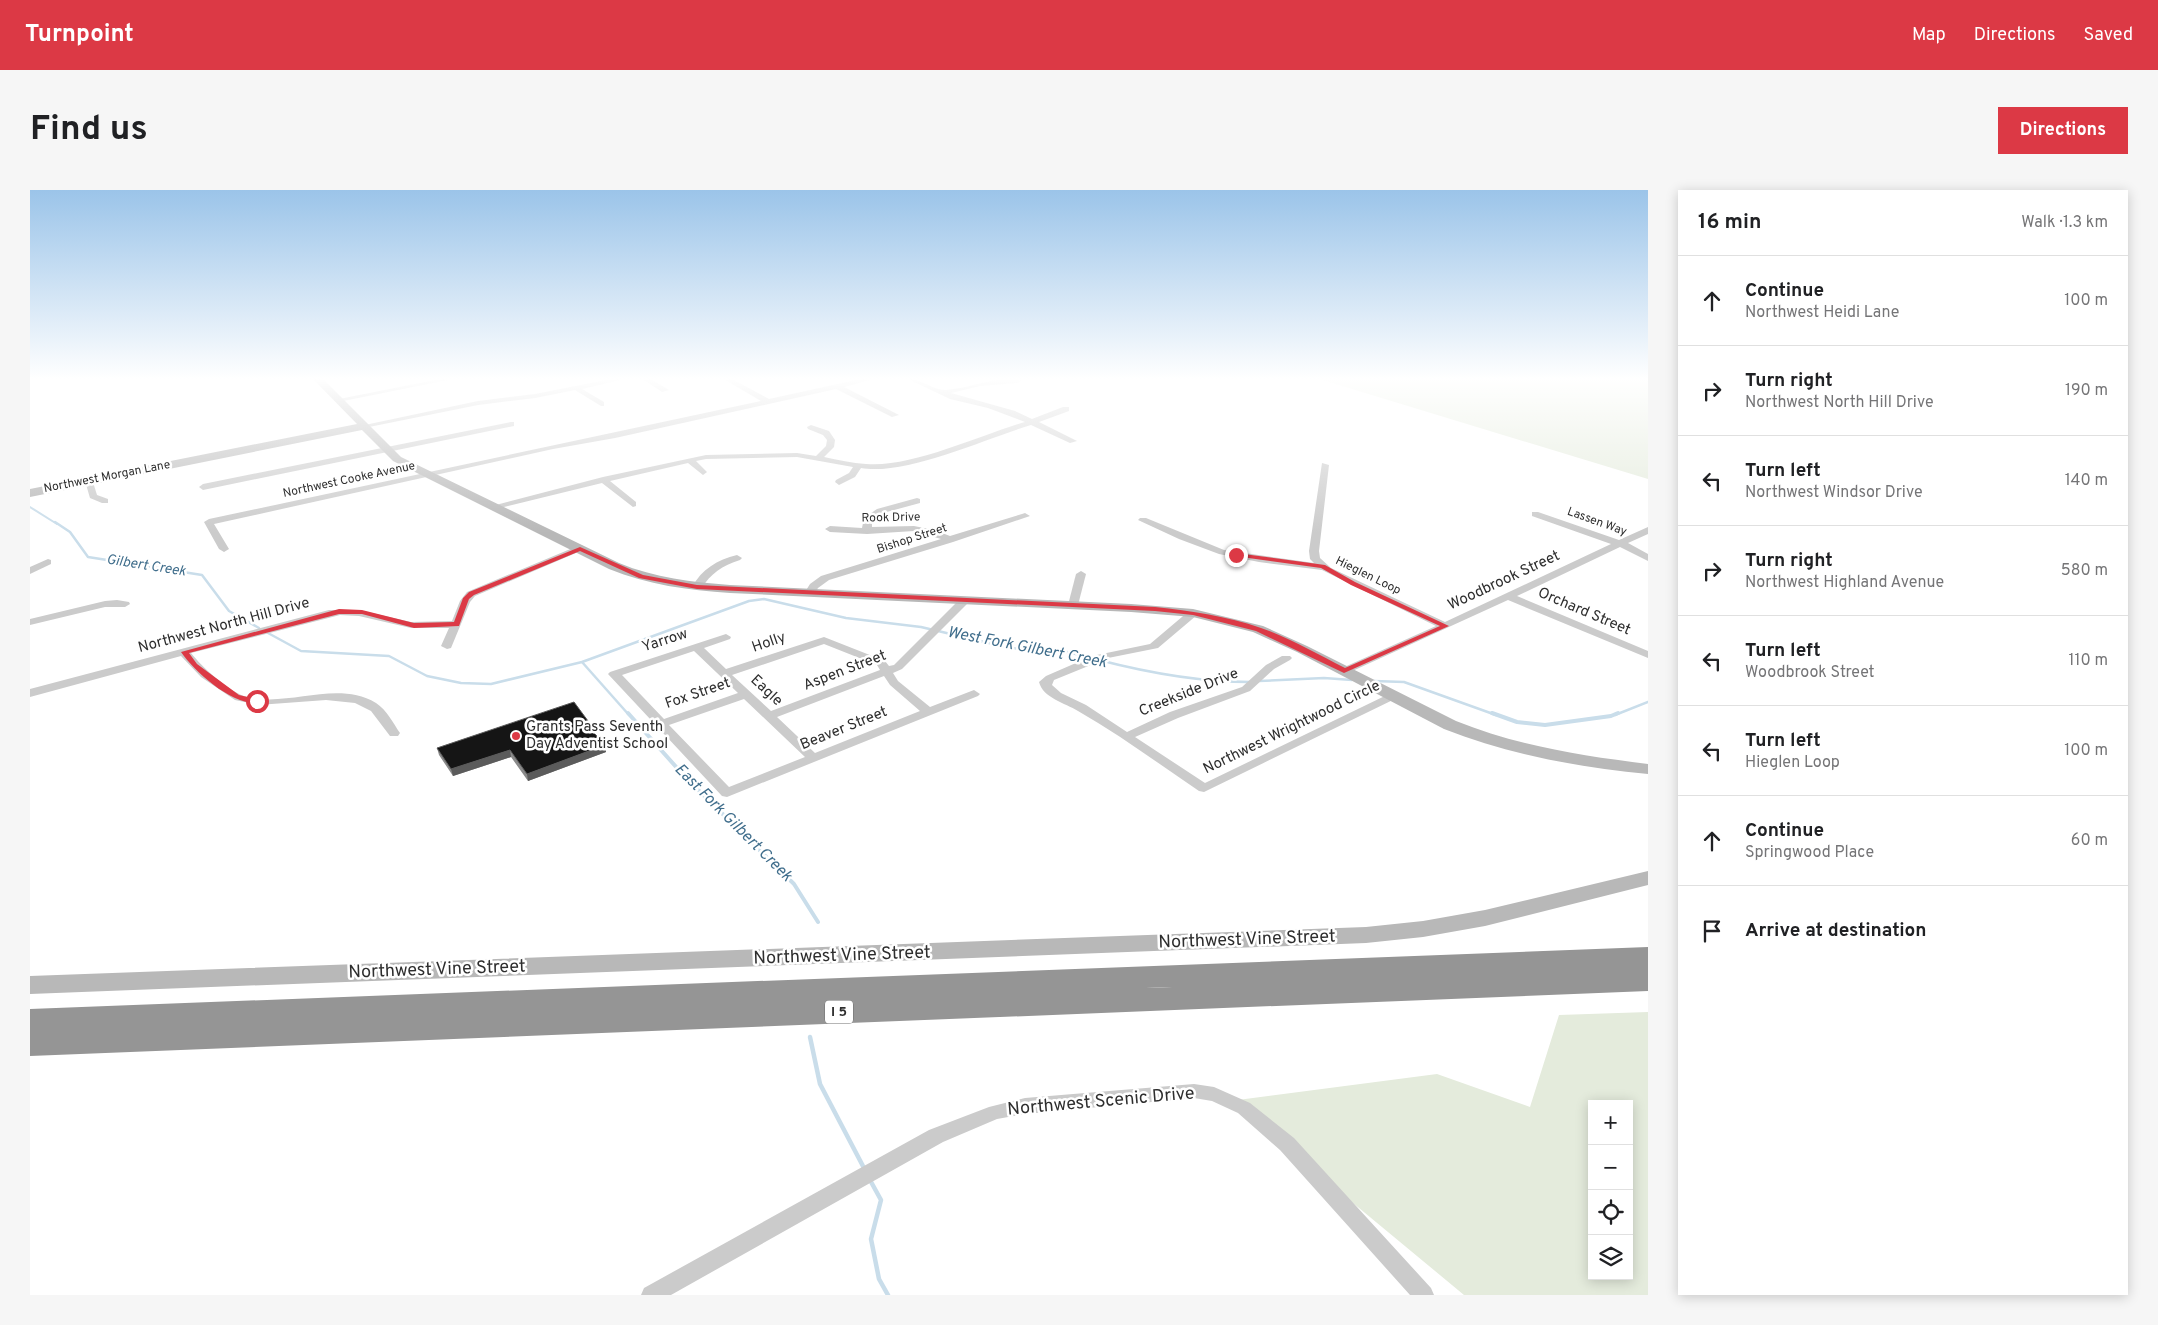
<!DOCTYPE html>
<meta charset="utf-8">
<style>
body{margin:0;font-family:Overpass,sans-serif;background:#f6f6f6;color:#202124}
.controls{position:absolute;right:15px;bottom:15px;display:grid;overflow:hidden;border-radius:0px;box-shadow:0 2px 12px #0003}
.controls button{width:45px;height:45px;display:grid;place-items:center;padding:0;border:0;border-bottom:1px solid #e0e0e0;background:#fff;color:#202124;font:25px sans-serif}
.stop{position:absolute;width:15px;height:15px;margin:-11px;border:4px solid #dc3945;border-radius:50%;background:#fff}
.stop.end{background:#dc3945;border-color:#fff;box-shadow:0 1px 5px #0008}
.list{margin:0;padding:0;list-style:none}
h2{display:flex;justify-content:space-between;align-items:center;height:65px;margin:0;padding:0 20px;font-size:21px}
h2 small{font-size:16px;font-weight:400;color:#757577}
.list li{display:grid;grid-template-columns:32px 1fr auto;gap:15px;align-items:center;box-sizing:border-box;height:90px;padding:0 20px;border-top:1px solid #e0e0e0}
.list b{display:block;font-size:19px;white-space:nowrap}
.list p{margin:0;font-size:16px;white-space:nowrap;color:#757577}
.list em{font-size:16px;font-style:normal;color:#757577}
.icon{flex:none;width:28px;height:28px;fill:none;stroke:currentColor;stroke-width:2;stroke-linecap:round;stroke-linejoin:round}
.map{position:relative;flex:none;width:1618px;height:1105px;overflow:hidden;border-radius:0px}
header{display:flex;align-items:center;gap:30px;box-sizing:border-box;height:70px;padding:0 25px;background:#dc3945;color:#fff}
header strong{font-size:24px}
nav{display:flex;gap:28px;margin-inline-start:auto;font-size:18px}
.intro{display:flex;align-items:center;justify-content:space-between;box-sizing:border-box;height:120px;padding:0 30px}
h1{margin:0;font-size:35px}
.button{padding:12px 22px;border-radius:0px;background:#dc3945;color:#fff;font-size:18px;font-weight:700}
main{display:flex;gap:30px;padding:0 30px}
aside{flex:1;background:#fff;border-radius:0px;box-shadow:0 2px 12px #0003}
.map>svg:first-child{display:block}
</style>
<header>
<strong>Turnpoint</strong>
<nav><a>Map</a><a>Directions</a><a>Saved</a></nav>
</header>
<div class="intro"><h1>Find us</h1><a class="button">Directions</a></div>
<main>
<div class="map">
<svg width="1618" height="1105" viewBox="0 0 1618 1105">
<rect width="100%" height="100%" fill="#fff"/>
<!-- green -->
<g fill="#e4ebdc" fill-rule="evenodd">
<polygon points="1286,188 1618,188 1618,289"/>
<path d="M 1618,822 L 1618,1105 L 1434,1105 L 1200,911 L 1407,884 L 1500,917 L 1529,825 ZM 1562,914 L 1599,914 L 1599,1086 L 1562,1086 Z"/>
</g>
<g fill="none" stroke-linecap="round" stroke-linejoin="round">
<!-- stream-far3 -->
<polyline stroke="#c9ddea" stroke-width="2" points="0,317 27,334"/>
<!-- stream-far2 -->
<g stroke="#c9ddea" stroke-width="2.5">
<polyline points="25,332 40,342 58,367 172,385 199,421 229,438"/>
<polyline points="238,443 271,461 359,466 397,486 431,493 461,494 552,472 719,411 734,409 816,428 891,437 980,458 1037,462 1063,468"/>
<path d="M 1069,470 C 1119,483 1168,492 1220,492"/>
<polyline points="552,472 599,525"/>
<polyline points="1229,491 1294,488 1322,490"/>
<polyline points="1344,491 1374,492 1466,525"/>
<polyline points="1585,525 1618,512"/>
</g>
<!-- stream-far1 -->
<g stroke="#c9ddea" stroke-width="4">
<polyline points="598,523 656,588 764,694 788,732"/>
<polyline points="1462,523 1487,532 1515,535 1581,526 1588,523"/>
</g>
<!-- stream -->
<g stroke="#c9ddea" stroke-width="4.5">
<polyline points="780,847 790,894 835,980"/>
<polyline points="840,990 851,1010 841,1049 849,1089 858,1105"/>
</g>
<!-- street -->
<g fill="#cbcbcb" fill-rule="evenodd">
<polygon points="415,188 428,188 308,212 304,210"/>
<polygon points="586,188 599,188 552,199 574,212 574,216 571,216 545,200 505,208 448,215 334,238 330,236 448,211 505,204"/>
<polygon points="611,188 619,188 639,200 632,202"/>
<polygon points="692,188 700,188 739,209 835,188 847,188 814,197 869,225 862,227 806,199 585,248 523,259 184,334 199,359 194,362 189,359 174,332 179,329 731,211"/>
<path d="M 876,188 C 890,188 904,201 916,200 C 941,198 964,186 989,190 L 991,191 L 987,193 L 950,196 L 921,203 L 985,221 L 1002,229 L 1033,217 L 1039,217 L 1039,221 L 1009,232 L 1047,251 L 1040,253 L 1001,235 C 957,248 875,286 831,278 L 825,287 L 809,295 L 805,292 L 806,290 L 819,283 L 823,277 L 767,267 L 676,269 L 666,271 L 677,282 L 673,285 L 658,273 L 580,291 L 606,312 L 606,316 L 603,317 L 572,293 L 466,319 L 462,316 L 573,287 L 676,265 L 767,263 L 786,266 L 796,256 L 797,250 L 793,245 L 778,239 L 777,237 L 781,235 L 799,241 L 805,250 L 804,257 L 794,267 C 808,270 822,273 836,274 C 882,278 950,245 995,232 L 958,218 L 920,209 Z"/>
<polygon points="481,232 484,232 484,236 173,300 169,297 173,294"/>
<polygon points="1292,273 1299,275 1289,361 1290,368 1301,378 1415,432 1581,354 1502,326 1502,322 1508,322 1589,350 1618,337 1618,344 1598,353 1618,364 1618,371 1590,357 1487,406 1618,461 1618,468 1478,410 1318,483 1310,483 1308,481 1310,479 1406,436 1292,380 1229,372 1189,364 1149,349 1108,330 1110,328 1116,328 1194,360 1284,373 1280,369 1279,361"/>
<polygon points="56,289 62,289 67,305 78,309 78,313 72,313 60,308 55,291"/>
<polygon points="887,308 890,309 890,313 853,323 842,331 842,337 884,336 904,340 920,346 992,324 995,323 1000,326 923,352 799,390 788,398 784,404 776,404 775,402 780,394 791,386 911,349 884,341 837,344 800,342 795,339 800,336 832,338 834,328 847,319"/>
<path d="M 550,355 L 553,356 L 553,360 L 445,406 L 440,412 L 421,458 L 417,459 L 411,456 L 419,438 L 381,438 L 329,426 L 310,425 L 161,463 C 172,477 197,500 214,506 C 257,519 305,489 346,513 C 357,520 363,533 370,543 L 368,546 L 360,546 L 341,521 L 325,513 L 296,510 L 228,515 L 205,510 L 171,487 L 151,466 L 0,507 L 0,499 L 299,420 L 329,420 L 381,432 L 422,431 L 430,411 L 437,402 Z"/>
<path d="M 707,365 L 712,368 L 710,370 C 692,376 681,383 671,399 L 663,399 L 662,397 C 672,379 687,370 707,365 Z"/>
<polygon points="18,369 21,370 21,374 0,384 0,377"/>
<polygon points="1051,381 1056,384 1048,415 1047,417 1039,417 1038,415 1046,384"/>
<path d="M 935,407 L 940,410 L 939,412 L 872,479 L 863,483 L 868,491 L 900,517 L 944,500 L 950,504 L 948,506 L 697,607 L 692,606 L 578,484 L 580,482 L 696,444 L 701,447 L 700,449 L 674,458 L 696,479 L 794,447 L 855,471 L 859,476 L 864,475 L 931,408 ZM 794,454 L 847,475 L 850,480 L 741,521 L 702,485 ZM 664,461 L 708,503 L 634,529 L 592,485 ZM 854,486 L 860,495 L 890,521 L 785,563 L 747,527 ZM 714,509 L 775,567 L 699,597 L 639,535 Z"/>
<polygon points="87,410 99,412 100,414 95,417 75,417 0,435 0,429 75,411"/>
<path d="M 1163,420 L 1167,421 L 1168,423 L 1167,425 L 1128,458 L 1078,468 L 1024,490 L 1022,495 L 1031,503 L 1056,515 L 1097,542 L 1140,522 L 1212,497 L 1236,475 L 1252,466 L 1260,466 L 1262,468 L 1260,470 L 1244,479 L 1220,501 L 1148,528 L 1105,547 L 1175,593 L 1361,503 L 1365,502 L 1371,506 L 1174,602 L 1169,601 C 1129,574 1090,545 1048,521 C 1035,513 1013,508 1009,492 L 1016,486 L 1062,466 L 1120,454 L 1159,421 Z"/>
<polygon points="1164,894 1184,897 1220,913 1264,948 1401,1098 1404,1105 1380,1105 1250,960 1208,923 1182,911 1164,908 995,924 967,929 913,952 641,1105 611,1105 614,1098 899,940 959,917 995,908"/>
</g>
<!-- secondary -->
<g fill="#b8b8b8" fill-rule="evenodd">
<path d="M 282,188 L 292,188 L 371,267 L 589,373 C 625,388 662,392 700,395 L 1101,414 L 1163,419 L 1233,436 L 1277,456 L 1426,531 C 1488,556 1552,566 1618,574 L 1618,584 C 1548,577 1480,565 1414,539 L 1267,462 L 1223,442 L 1163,427 L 1101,422 L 700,403 C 658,400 618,395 579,379 L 363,271 L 332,240 L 0,307 L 0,299 L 327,234 Z"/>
<polygon points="1618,681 1618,695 1455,736 1393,747 1336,753 0,804 0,786 1336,737 1393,731 1455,720"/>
</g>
<!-- highway -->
<polygon fill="#959595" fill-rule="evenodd" points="1618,757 1618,779 1116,798 1618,779 1618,801 0,866 0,819"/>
</g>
<!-- wall -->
<polygon fill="#8a8a8a" points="558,531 559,537 576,562 498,591 481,567 423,586 409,565 407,558"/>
<!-- shaded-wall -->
<g fill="#5b5b5b">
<polygon points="558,531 559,537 555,539 554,532"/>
<polygon points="575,555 576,562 498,591 497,584"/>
<polygon points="480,560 481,567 423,586 421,579"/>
</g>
<!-- building -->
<polygon fill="#151515" stroke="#5b5b5b" points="544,512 558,531 554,532 575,555 497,584 480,560 421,579 407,558"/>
<!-- sky -->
<linearGradient id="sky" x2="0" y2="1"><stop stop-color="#9bc4e9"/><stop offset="0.55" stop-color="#fff"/><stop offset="1" stop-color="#fff" stop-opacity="0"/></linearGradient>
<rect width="1618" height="343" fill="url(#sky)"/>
<!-- route -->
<path fill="#dc3945" d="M 550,357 L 613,385 L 667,395 L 1125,417 C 1161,421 1197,426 1231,438 C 1260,448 1287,464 1315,478 L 1410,436 L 1321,395 L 1291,378 L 1204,366 L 1204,364 L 1206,363 L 1295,375 L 1325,392 L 1419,436 L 1314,483 L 1226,441 L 1163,425 L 1125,421 L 667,399 L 609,388 L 550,361 L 444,405 L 439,409 L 429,436 L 384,438 L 332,424 L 309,424 L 159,463 L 167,474 L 209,505 L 230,510 L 230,513 C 202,516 165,482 151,462 L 309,419 L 332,420 L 384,433 L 424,432 L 433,408 L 439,402 Z"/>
<!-- markers -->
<circle fill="#dc3945" stroke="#fff" stroke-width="2" cx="486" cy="546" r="5"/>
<g text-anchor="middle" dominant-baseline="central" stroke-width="5" stroke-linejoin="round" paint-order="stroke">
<!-- far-street labels -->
<g font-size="12" fill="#2e2e2e" stroke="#fff">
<text transform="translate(77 287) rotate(-11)">Northwest Morgan Lane</text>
<text transform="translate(319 290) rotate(-12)">Northwest Cooke Avenue</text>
<text transform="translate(861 328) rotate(-1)">Rook Drive</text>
<text transform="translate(1567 332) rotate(20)">Lassen Way</text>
<text transform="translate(882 349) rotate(-18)">Bishop Street</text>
<text transform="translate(1338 386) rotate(26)">Hieglen Loop</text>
</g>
<!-- far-water labels -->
<g font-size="14" font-style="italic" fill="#406e8c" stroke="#fff">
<text transform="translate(116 376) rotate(9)">Gilbert Creek</text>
</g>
<!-- shield labels -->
<rect fill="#fff" stroke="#6d6d6d" stroke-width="1" x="795" y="810.5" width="28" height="23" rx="4"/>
<g font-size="14" font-weight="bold" fill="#2e2e2e">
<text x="809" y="822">I 5</text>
</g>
<!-- street labels -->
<g font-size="15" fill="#2e2e2e" stroke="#fff">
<text transform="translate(1474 391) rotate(-25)">Woodbrook Street</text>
<text transform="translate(1554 422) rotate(23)">Orchard Street</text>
<text transform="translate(194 436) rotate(-15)">Northwest North Hill Drive</text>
<text transform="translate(635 451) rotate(-18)">Yarrow</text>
<text transform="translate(739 453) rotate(-19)">Holly</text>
<text transform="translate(815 481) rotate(-21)">Aspen Street</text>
<text transform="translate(736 501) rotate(43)">Eagle</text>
<text transform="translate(1159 503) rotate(-22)">Creekside Drive</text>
<text transform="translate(668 504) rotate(-19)">Fox Street</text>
<text transform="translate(1262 538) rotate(-26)">Northwest Wrightwood Circle</text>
<text transform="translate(814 539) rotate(-22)">Beaver Street</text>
</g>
<!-- poi labels -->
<g font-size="15" fill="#2e2e2e" stroke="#fff" text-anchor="start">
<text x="496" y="537">Grants Pass Seventh<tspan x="496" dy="17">Day Adventist School</tspan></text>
</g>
<!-- water labels -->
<g font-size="16" font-style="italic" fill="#406e8c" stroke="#fff">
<text transform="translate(997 458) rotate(11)">West Fork Gilbert Creek</text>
<text transform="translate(703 633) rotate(45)">East Fork Gilbert Creek</text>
</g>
<!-- near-street labels -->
<g font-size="18" fill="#2e2e2e" stroke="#fff">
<text transform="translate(1217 750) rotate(-2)">Northwest Vine Street</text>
<text transform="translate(812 766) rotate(-2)">Northwest Vine Street</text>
<text transform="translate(407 780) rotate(-2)">Northwest Vine Street</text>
<text transform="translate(1071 912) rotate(-5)">Northwest Scenic Drive</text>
</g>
</g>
</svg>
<div class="controls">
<button>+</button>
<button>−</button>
<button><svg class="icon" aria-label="locate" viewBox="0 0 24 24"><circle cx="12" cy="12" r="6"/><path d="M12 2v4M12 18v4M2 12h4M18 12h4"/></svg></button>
<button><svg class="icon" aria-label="layers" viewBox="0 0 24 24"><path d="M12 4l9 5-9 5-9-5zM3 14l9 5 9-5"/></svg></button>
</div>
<div class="stop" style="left:227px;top:511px"></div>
<div class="stop end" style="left:1206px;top:365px"></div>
</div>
<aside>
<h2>16 min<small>Walk · 1.3 km</small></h2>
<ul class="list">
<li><svg class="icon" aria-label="ahead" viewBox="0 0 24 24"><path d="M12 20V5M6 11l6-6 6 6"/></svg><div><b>Continue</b><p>Northwest Heidi Lane</p></div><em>100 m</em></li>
<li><svg class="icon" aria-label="right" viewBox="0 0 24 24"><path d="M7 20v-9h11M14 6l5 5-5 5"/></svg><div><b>Turn right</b><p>Northwest North Hill Drive</p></div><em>190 m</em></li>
<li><svg class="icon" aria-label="left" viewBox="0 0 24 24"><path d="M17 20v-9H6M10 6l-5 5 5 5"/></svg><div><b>Turn left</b><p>Northwest Windsor Drive</p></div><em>140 m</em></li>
<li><svg class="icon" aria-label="right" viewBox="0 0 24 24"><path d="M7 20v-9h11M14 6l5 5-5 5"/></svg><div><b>Turn right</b><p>Northwest Highland Avenue</p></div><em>580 m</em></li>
<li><svg class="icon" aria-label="left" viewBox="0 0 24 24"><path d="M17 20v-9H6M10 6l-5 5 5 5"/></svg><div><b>Turn left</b><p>Woodbrook Street</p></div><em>110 m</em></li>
<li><svg class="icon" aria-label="left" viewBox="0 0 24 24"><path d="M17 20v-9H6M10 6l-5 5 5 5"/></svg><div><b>Turn left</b><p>Hieglen Loop</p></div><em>100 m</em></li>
<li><svg class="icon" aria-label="ahead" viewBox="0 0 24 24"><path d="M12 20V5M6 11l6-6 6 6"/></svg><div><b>Continue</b><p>Springwood Place</p></div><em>60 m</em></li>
<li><svg class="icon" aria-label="arrive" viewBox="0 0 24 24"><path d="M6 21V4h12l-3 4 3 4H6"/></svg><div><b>Arrive at destination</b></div></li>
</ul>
</aside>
</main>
